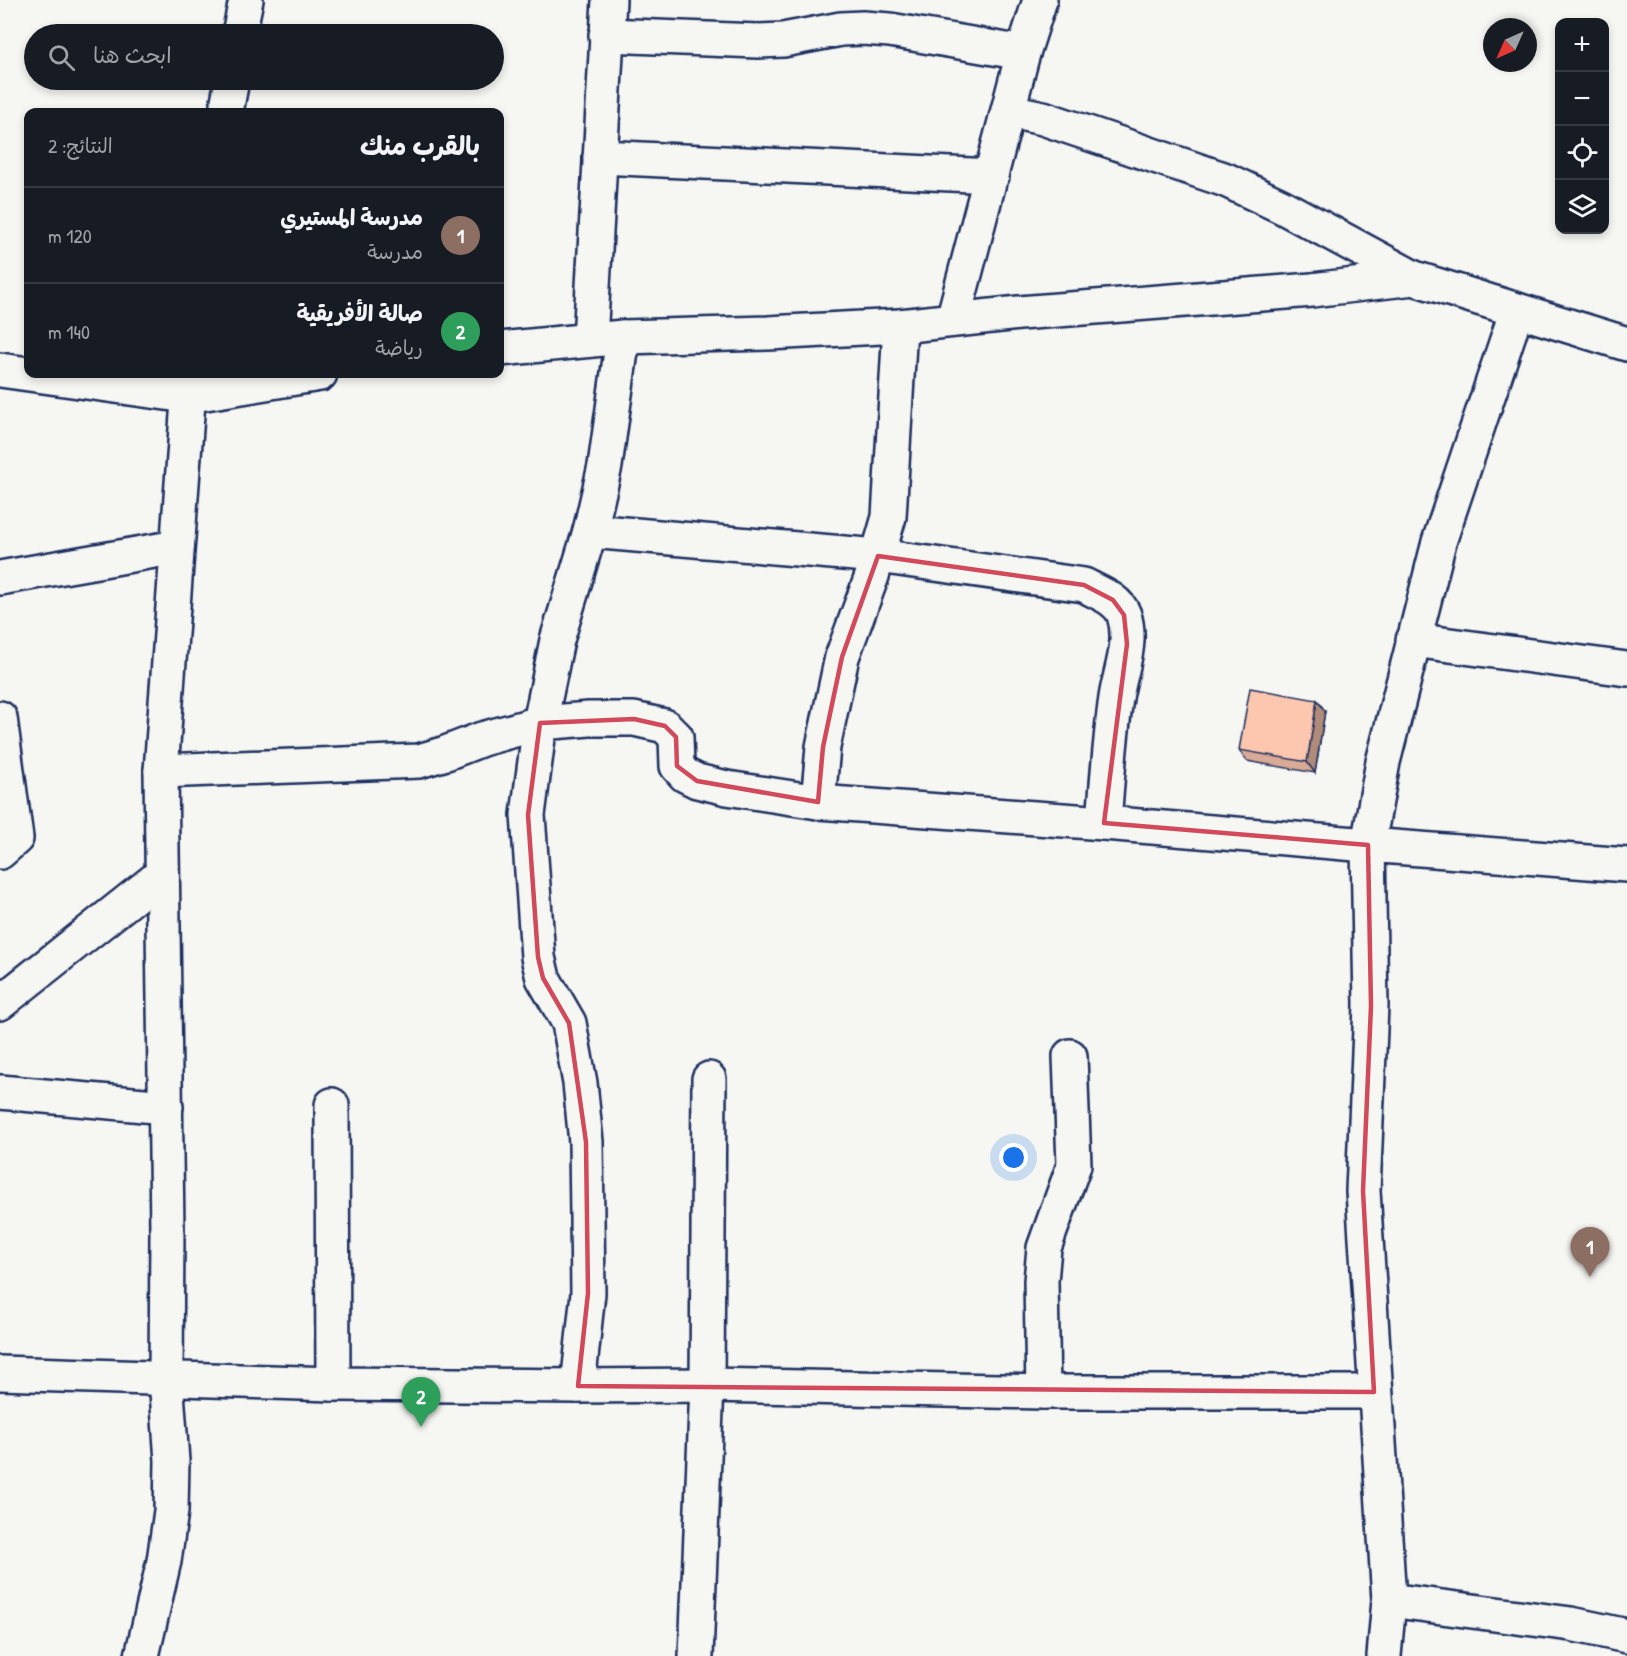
<!DOCTYPE html>
<html lang="ar">
<meta charset="utf-8">
<style>
body{margin:0;font-family:"Patrick Hand","Playpen Sans Arabic",sans-serif;background:#242831;color:#f1f3f6;direction:rtl}
.controls{position:absolute;right:18px;top:18px;display:grid;overflow:hidden;border-radius:12px;box-shadow:0 3px 9px #0003}
.controls button{width:54px;height:54px;display:grid;place-items:center;padding:0;border:0;border-bottom:2px solid #363941;background:#171b24;color:#f1f3f6;font:30px sans-serif}
.compass{position:absolute;left:1483px;top:18px;width:54px;height:54px;border-radius:50%;background:#171b24;box-shadow:0 3px 9px #0003;rotate:225deg}
.you{position:absolute;left:1014px;top:1158px;width:21px;height:21px;margin:-15px;border:4px solid #fff;border-radius:50%;background:#1a73e8;box-shadow:0 0 0 9px #1a73e833}
.badge{display:grid;place-items:center;width:39px;height:39px;border-radius:50%;background:#1a73e8;color:#fff;font-size:20px;font-weight:700}
.pin{position:absolute;translate:-50% -50px;filter:drop-shadow(0 2px 3px #0008)}
.pin::after{content:'';position:absolute;top:32px;width:21px;height:18px;background:inherit;clip-path:polygon(0 0,100% 0,50% 100%)}
.list{margin:0;padding:0;list-style:none}
h2{display:flex;justify-content:space-between;align-items:center;height:78px;margin:0;padding:0 24px;font-size:26px}
h2 small{font-size:20px;font-weight:400;color:#9ea1a6}
.list li{display:grid;grid-template-columns:39px 1fr auto;gap:18px;align-items:center;box-sizing:border-box;height:96px;padding:0 24px;border-top:2px solid #363941}
.list b{display:block;font-size:22px;white-space:nowrap}
.list p{margin:0;font-size:20px;white-space:nowrap;color:#9ea1a6}
.list em{font-size:20px;font-style:normal;color:#9ea1a6}
.icon{flex:none;width:33px;height:33px;fill:none;stroke:currentColor;stroke-width:2;stroke-linecap:round;stroke-linejoin:round}
.map{position:relative;flex:none;width:1627px;height:1656px;overflow:hidden;direction:ltr}
.search{position:absolute;background:#171b24;box-shadow:0 3px 9px #0003;left:24px;top:24px;width:480px;height:66px;display:flex;align-items:center;gap:15px;box-sizing:border-box;padding:0 21px;border-radius:33px;color:#9ea1a6;font-size:22px}
.panel{position:absolute;background:#171b24;box-shadow:0 3px 9px #0003;left:24px;top:108px;width:480px;height:270px;border-radius:12px;direction:rtl}
.map>svg:first-child{display:block}
</style>
<div class="map">
<svg width="1627" height="1656" viewBox="0 0 1627 1656">
<rect width="100%" height="100%" fill="#f6f6f2"/>
<filter id="ink" filterUnits="userSpaceOnUse"><feTurbulence type="fractalNoise" baseFrequency=".0167" numOctaves="2"/><feDisplacementMap in="SourceGraphic" scale="12" xChannelSelector="R" yChannelSelector="G"/><feConvolveMatrix kernelMatrix="1 2 1 2 8 2 1 2 1" color-interpolation-filters="sRGB"/></filter>
<g filter="url(#ink)">
<g fill="none" stroke-linecap="round" stroke-linejoin="round">
<!-- minor casing -->
<g stroke="#1b2f5e" stroke-width="38">
<g id="minor">
<polyline points="239,34 246,0"/>
<polyline points="606,35 758,41 783,40 841,29 863,28 890,30 1023,53"/>
<polyline points="1009,111 1043,118 1226,180 1281,206 1414,278"/>
<polyline points="226,112 232,80"/>
<polyline points="600,157 992,176"/>
<polyline points="953,320 1023,53 1040,0"/>
<polyline points="590,340 609,0"/>
<polyline points="500,349 623,337 768,333 900,326 1019,313 1312,290 1414,278 1517,310"/>
<polyline points="0,370 187,396 320,374"/>
<path d="M 590,531 L 878,556 L 1084,585 C 1099,593 1118,599 1124,615 C 1133,643 1120,671 1116,698 C 1110,739 1107,781 1104,823"/>
<polyline points="0,578 177,547"/>
<polyline points="1413,640 1627,669"/>
<polyline points="0,718 16,838 0,852"/>
<polyline points="161,771 419,761 446,753 482,739 540,723 589,719 634,719 665,726 676,737 677,766 685,775 697,781 727,788 818,802 1104,823 1368,845 1383,762 1439,542 1517,310 1627,344"/>
<polyline points="818,802 823,747 842,657 872,576 889,517 900,326"/>
<polyline points="1627,865 1368,845 1371,1006 1363,1191 1389,1600 1571,1624 1627,1636"/>
<polyline points="0,1003 161,875"/>
<polyline points="0,1092 166,1107"/>
<polyline points="332,1105 333,1384"/>
<polyline points="0,1373 333,1384 578,1386 707,1385 1043,1392 1374,1392"/>
<polyline points="578,1386 588,1293 586,1142 580,1083 569,1023 543,978 538,957 528,815 540,723 557,640 590,531 605,466 623,337"/>
<polyline points="1043,1392 1041,1281 1044,1248 1074,1165 1070,1056"/>
<polyline points="142,1656 164,1561 171,1511 172,1461 166,1378 167,1231 161,771 190,374"/>
<polyline points="696,1656 707,1385 709,1079"/>
<polyline points="1384,1656 1389,1600"/>
</g>
</g>
<!-- minor -->
<use href="#minor" stroke="#f6f6f2" stroke-width="33"/>
</g>
<!-- wall -->
<polygon fill="#d9aa96" stroke="#1b2f5e" stroke-width="1.5" points="1317,700 1325,711 1315,773 1247,761 1239,750"/>
<!-- shaded-wall -->
<polygon fill="#b08b7a" stroke="#1b2f5e" stroke-width="1.5" points="1317,700 1325,711 1315,773 1307,762"/>
<!-- building -->
<polygon fill="#fcc6af" stroke="#1b2f5e" stroke-width="1.5" points="1250,688 1317,700 1307,762 1239,750"/>
</g>
<!-- marked area -->
<path fill="none" stroke="#d1495b" stroke-width="4.5" stroke-linejoin="round" d="M 878,556 L 1084,585 L 1113,600 L 1124,615 L 1127,644 L 1104,823 L 1368,845 L 1371,1006 L 1363,1191 L 1374,1392 L 578,1386 L 588,1293 L 586,1142 L 569,1023 L 543,978 L 538,957 L 528,815 L 540,723 L 634,719 L 665,726 L 676,737 L 677,766 L 697,781 L 818,802 L 823,747 L 842,657 Z"/>
</svg>
<div class="controls">
<button>+</button>
<button>−</button>
<button><svg class="icon" aria-label="locate" viewBox="0 0 24 24"><circle cx="12" cy="12" r="6"/><path d="M12 2v4M12 18v4M2 12h4M18 12h4"/></svg></button>
<button><svg class="icon" aria-label="layers" viewBox="0 0 24 24"><path d="M12 4l9 5-9 5-9-5zM3 14l9 5 9-5"/></svg></button>
</div>
<svg class="compass" viewBox="-18 -18 36 36"><path d="M0-13l5 13h-10z" fill="#e53935"/><path d="M0 13l5-13h-10z" fill="#9ea1a6"/></svg>
<div class="you"></div>
<div class="pin badge" style="left:1590px;top:1277px;background:#8d6e63">1</div>
<div class="pin badge" style="left:421px;top:1427px;background:#2e9e5b">2</div>
<div class="search"><svg class="icon" aria-label="search" viewBox="0 0 24 24"><circle cx="10" cy="10" r="6"/><path d="M15 15l6 6"/></svg>ابحث هنا</div>
<section class="panel">
<h2>بالقرب منك<small>النتائج: 2</small></h2>
<ul class="list">
<li><span class="badge" style="background:#8d6e63">1</span><div><b>مدرسة المستيري</b><p>مدرسة</p></div><em>120 m</em></li>
<li><span class="badge" style="background:#2e9e5b">2</span><div><b>صالة الأفريقية</b><p>رياضة</p></div><em>140 m</em></li>
</ul>
</section>
</div>
